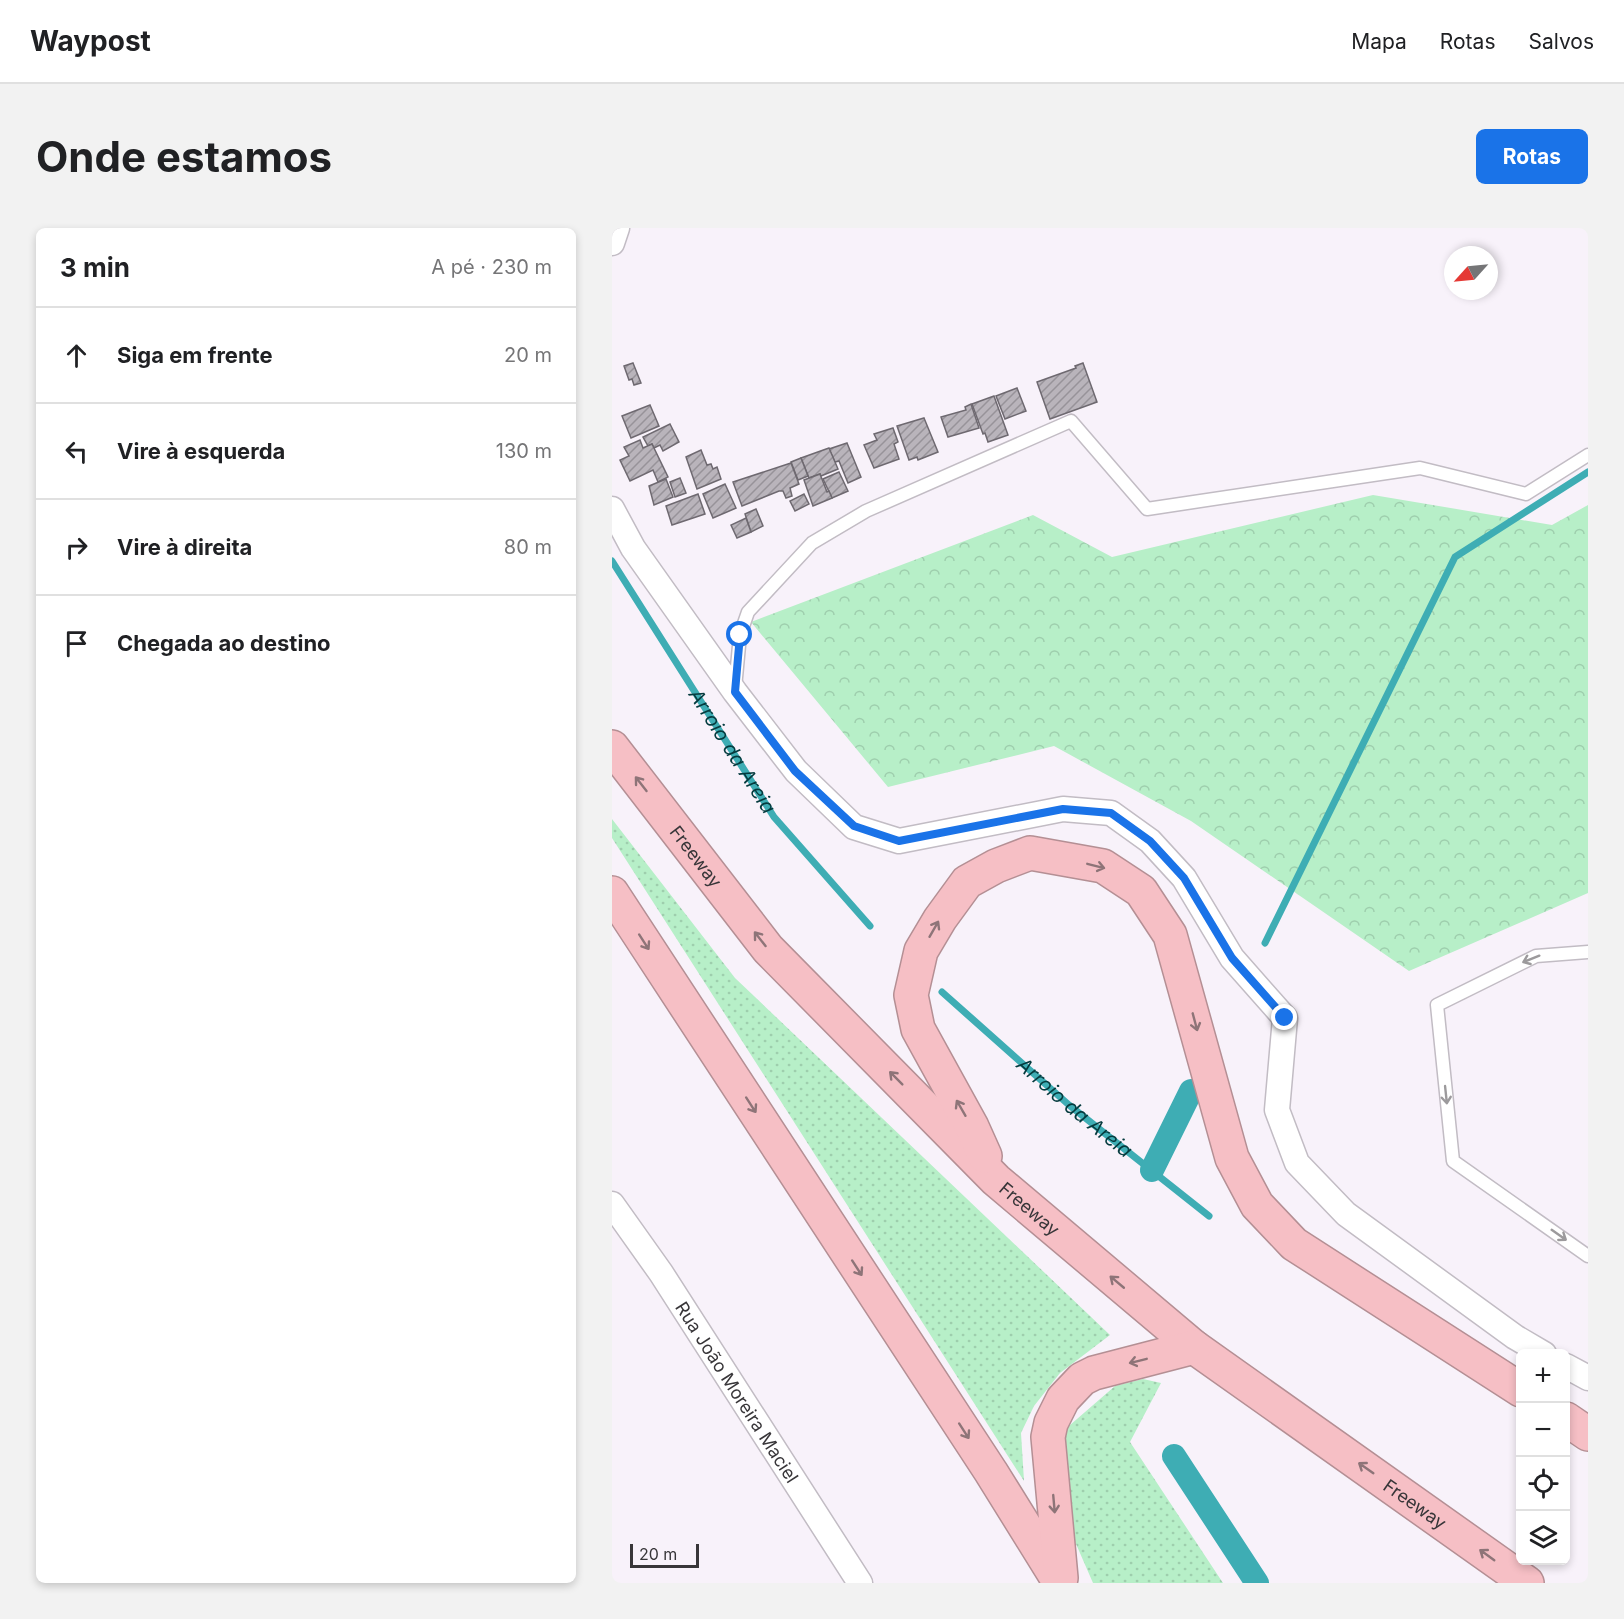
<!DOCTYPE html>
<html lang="pt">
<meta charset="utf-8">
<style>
body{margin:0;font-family:Inter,sans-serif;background:#f2f2f2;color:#202124}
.controls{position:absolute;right:18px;bottom:18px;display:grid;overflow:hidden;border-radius:9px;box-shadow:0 3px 9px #0003}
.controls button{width:54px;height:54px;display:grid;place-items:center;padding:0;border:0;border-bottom:2px solid #e0e0e0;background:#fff;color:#202124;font:30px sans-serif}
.compass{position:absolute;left:832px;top:18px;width:54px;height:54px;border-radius:50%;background:#fff;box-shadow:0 3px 9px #0003;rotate:243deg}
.scale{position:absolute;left:18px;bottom:15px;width:69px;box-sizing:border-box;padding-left:6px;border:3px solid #383639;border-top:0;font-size:16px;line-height:21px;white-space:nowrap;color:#383639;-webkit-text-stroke:4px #f8f2fa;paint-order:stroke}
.stop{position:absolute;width:18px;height:18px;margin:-14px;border:4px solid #1a73e8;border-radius:50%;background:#fff}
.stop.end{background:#1a73e8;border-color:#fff;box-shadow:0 2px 6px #0008}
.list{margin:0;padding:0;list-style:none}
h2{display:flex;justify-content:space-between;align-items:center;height:78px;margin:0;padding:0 24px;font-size:26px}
h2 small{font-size:20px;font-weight:400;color:#757577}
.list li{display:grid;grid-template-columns:39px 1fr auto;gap:18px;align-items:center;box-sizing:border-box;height:96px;padding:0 24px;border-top:2px solid #e0e0e0}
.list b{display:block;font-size:22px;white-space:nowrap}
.list em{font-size:20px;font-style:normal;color:#757577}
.icon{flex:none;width:33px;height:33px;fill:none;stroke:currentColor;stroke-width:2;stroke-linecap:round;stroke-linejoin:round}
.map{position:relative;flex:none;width:976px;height:1355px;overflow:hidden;border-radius:9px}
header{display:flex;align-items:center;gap:36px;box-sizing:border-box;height:84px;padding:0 30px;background:#fff;border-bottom:2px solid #e0e0e0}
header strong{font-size:28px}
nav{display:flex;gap:33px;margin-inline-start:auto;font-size:21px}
.intro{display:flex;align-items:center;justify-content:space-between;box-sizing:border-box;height:144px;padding:0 36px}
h1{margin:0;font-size:42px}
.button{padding:15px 27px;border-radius:9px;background:#1a73e8;color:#fff;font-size:21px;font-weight:700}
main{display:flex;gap:36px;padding:0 36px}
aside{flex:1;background:#fff;border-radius:9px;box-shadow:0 3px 9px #0003}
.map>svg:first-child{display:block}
</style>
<header>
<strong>Waypost</strong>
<nav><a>Mapa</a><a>Rotas</a><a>Salvos</a></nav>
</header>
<div class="intro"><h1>Onde estamos</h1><a class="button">Rotas</a></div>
<main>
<aside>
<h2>3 min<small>A pé · 230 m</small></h2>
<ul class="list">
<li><svg class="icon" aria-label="ahead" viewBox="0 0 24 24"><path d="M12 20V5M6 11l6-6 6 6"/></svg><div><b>Siga em frente</b></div><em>20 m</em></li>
<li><svg class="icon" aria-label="left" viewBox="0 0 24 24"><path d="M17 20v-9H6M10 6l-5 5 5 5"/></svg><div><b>Vire à esquerda</b></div><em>130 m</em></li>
<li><svg class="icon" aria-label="right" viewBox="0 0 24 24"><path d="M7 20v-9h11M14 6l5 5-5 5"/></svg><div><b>Vire à direita</b></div><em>80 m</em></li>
<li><svg class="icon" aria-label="arrive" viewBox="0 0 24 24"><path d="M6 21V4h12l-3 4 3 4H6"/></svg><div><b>Chegada ao destino</b></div></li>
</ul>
</aside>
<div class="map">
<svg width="976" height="1355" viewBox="0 0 976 1355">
<defs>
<pattern id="grass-dots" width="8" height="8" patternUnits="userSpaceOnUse" patternTransform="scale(1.5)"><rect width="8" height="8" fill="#b7efc8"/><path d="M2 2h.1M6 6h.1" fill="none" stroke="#9ecead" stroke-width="1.8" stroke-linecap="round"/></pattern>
<pattern id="forest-crowns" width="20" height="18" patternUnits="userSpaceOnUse" patternTransform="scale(1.5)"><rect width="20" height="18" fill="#b7efc8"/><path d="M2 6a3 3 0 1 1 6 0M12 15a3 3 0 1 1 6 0" fill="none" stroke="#9ecead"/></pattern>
<pattern id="building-hatch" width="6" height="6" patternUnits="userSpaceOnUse" patternTransform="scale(1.5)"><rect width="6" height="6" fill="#b9b4bb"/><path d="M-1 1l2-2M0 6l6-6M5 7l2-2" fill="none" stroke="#979399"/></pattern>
</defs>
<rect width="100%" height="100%" fill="#f8f2fa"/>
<!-- grass -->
<g fill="url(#grass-dots)">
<polygon points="0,591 123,750 498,1107 448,1145 422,1178 409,1205 412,1253 0,610"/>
<polygon points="531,1151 549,1155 518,1214 611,1355 481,1355 461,1309 450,1204 503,1158"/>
</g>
<!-- forest -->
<polygon fill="url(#forest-crowns)" points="761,267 940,297 976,277 976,665 797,743 579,593 442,518 276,559 139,394 421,287 500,329"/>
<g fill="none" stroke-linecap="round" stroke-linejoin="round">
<!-- stream -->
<g stroke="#3eadb4" stroke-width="7">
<path id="s1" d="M 0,333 L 162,589 L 258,698"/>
<polyline points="653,715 843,329 976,244"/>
<path id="s2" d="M 330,764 L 457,877 L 597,988"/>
</g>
<!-- canal -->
<g stroke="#3eadb4" stroke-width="24">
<polyline points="540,942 579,863"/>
<polyline points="562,1228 645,1355"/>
</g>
</g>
<!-- building -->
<g fill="url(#building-hatch)" stroke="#6e6970" stroke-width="1.5">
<polygon points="21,135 29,155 22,157 20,151 17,152 12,138"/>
<polygon points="471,135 485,174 438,191 425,154 464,140 463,138"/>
<polygon points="405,160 414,183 393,191 384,168"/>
<polygon points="382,168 396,207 376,214 373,205 371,206 360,176"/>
<polygon points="359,176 367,200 336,209 329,189 354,182 353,179"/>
<polygon points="38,177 47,198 19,210 10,188"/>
<polygon points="312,190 326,224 306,232 305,229 297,232 285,198"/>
<polygon points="58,196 67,214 51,223 48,217 42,220 40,216 36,218 31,209"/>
<polygon points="281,200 286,214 282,216 287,231 262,240 252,217 265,212 262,206"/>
<polygon points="28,212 31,220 40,216 56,249 46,254 41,242 18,253 8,232 17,228 12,219"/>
<polygon points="235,215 249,249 236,255 227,233 223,234 217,221"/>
<polygon points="217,220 226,241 209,248 208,246 197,250 189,230"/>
<polygon points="89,222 95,237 99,236 101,241 105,239 109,251 85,261 74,229"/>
<polygon points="189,230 196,248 186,252 179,234"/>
<polygon points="179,235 187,256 178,260 180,268 174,270 171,263 167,263 130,278 121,254"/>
<polygon points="227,244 236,263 220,270 211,251"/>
<polygon points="208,246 215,264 217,263 220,270 201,278 192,252"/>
<polygon points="68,250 74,265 63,269 58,254"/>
<polygon points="54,251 61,269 42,277 37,258"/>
<polygon points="113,256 124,280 101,290 91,266"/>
<polygon points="86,266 93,286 60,297 54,278"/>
<polygon points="192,266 197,276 183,283 178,273"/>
<polygon points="144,281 151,298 139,304 133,286"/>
<polygon points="134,290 139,304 125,310 119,297"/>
</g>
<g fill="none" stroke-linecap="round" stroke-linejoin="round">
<!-- service casing -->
<g stroke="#c2bcc4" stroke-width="15">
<g id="service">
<polyline points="123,460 128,407 136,384 200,315 254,283 459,193 535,281 808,240 914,266 976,227"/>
<polyline points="976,724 924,728 825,777 841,933 976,1028"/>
</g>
</g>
<!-- minor casing -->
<g stroke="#c2bcc4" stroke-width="27">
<g id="minor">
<polyline points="0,15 5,0"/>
<polyline points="0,281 21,320 123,464 184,543 242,599 287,613 451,581 499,585 538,613 572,650 620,730 673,790 665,882 685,935 734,986 903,1109 932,1126"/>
<path id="s3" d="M 0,976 L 49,1045 L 248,1355"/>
<polyline points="954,1138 976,1150"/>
</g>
</g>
<!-- motorway casing -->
<g stroke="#b48f94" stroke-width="36">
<g id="motorway">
<path id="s4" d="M 0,519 L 156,721 L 384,952 L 582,1119 L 915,1355"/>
<polyline points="0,665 379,1244 448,1355"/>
<polyline points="373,928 360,899 306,801 299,767 309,723 328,691 355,654 384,638 418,625 491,638 529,663 558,707 620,930 645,977 682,1016 909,1162"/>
<polyline points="954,1191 976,1206"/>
<polyline points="449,1350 436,1209 439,1195 451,1171 470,1151 482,1145 582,1119"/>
</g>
</g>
<!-- service -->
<use href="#service" stroke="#fff" stroke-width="12"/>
<!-- minor -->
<use href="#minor" stroke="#fff" stroke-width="24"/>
<!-- motorway -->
<use href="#motorway" stroke="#f6bfc5" stroke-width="33"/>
</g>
<!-- one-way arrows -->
<defs><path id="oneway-shaft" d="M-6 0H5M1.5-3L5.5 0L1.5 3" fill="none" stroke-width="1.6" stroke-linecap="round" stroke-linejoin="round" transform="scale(1.5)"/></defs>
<g stroke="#8e7478">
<use href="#oneway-shaft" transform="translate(29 556) rotate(-128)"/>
<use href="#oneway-shaft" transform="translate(484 638) rotate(14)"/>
<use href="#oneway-shaft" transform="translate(322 701) rotate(-60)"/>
<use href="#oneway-shaft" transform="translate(148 711) rotate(-128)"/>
<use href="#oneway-shaft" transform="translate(32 714) rotate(57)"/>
<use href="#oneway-shaft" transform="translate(583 794) rotate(75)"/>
<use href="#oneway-shaft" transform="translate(284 850) rotate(-135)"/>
<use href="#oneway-shaft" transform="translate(139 877) rotate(57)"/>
<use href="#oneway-shaft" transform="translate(349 880) rotate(-120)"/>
<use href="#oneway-shaft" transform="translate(245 1040) rotate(57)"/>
<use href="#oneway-shaft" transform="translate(505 1054) rotate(-140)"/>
<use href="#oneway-shaft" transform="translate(526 1133) rotate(166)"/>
<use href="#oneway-shaft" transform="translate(352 1203) rotate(57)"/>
<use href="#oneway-shaft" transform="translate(754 1240) rotate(-145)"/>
<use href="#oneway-shaft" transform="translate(442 1276) rotate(85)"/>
<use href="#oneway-shaft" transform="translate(875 1327) rotate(-144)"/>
</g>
<g stroke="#9c9a9c">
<use href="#oneway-shaft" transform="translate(919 731) rotate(158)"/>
<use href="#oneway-shaft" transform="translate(834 867) rotate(84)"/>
<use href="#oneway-shaft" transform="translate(947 1007) rotate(35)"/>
</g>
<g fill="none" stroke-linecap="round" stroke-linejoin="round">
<!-- route -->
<polyline stroke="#1a73e8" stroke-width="8" points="128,407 123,464 183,543 242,598 287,613 451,581 499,585 538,613 572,650 620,730 673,790"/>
</g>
<g text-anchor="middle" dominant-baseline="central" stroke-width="5" stroke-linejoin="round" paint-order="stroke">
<!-- street labels -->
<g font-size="18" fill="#383639" stroke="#f8f2fa">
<text stroke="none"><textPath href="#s4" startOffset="138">Freeway</textPath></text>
<text stroke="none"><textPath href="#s4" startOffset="624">Freeway</textPath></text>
<text stroke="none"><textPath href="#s3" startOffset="226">Rua João Moreira Maciel</textPath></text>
<text stroke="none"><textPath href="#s4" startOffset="1110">Freeway</textPath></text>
</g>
<!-- water labels -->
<g font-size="20" font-style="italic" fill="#053b3e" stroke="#f8f2fa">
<text stroke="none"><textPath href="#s1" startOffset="225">Arroio da Areia</textPath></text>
<text stroke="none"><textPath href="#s2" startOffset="176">Arroio da Areia</textPath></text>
</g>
</g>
</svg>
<div class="controls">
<button>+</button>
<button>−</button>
<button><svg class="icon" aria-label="locate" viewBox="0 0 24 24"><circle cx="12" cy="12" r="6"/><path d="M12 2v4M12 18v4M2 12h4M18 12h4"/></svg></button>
<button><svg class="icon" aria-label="layers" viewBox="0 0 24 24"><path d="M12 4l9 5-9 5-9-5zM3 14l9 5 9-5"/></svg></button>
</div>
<svg class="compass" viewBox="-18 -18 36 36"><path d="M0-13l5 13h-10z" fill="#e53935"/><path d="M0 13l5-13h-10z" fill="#757577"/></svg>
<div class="scale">20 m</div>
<div class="stop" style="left:128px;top:407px"></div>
<div class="stop end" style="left:673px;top:790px"></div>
</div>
</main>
